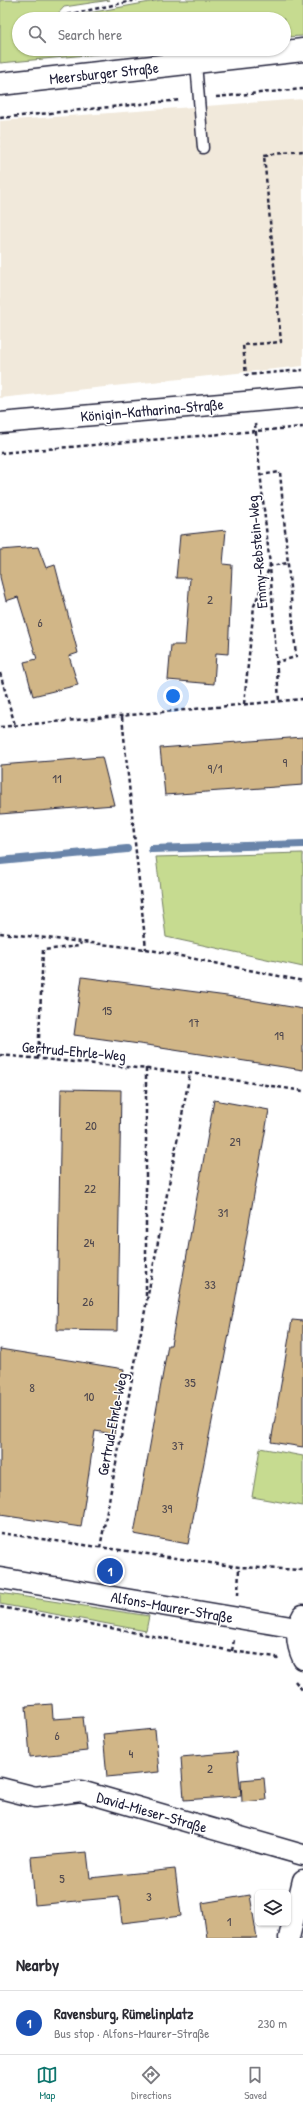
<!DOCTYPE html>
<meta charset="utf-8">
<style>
body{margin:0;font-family:"Patrick Hand",sans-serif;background:#f2f2f3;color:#2b2b33}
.controls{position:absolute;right:12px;bottom:12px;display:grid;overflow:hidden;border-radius:6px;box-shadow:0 1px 3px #0004}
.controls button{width:36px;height:36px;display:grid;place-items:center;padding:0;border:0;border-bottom:1px solid #e1e1e2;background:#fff;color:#2b2b33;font:20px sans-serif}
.you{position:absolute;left:173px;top:696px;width:14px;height:14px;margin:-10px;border:3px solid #fff;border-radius:50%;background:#1a73e8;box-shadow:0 0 0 6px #1a73e833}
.badge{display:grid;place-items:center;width:26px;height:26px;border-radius:50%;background:#0f766e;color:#fff;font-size:13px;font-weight:700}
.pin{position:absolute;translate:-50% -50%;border:2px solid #fff;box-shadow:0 1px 4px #0006}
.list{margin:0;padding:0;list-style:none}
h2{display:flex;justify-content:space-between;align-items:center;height:52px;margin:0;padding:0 16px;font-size:17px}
h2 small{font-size:13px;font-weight:400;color:#7c7c81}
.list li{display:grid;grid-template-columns:26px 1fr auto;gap:12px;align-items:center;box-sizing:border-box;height:64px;padding:0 16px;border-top:1px solid #e1e1e2}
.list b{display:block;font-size:15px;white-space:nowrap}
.list p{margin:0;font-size:13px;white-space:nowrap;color:#7c7c81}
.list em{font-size:13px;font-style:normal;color:#7c7c81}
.icon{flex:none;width:22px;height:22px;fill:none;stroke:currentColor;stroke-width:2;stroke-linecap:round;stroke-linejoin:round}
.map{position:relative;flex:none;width:303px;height:1938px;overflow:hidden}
.search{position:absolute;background:#fff;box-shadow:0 1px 3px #0004;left:12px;right:12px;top:12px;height:44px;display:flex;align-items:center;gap:10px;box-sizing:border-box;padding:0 14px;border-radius:22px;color:#7c7c81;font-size:15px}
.sheet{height:116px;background:#fff}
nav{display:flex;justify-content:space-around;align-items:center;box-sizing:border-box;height:56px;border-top:1px solid #e1e1e2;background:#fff;font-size:11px;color:#7c7c81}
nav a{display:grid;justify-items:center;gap:2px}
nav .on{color:#0f766e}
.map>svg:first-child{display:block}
</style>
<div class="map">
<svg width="303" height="1938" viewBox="0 0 303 1938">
<rect width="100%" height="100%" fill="#fff"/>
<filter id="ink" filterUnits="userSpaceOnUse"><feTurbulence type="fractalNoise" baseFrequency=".025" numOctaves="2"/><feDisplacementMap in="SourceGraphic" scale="8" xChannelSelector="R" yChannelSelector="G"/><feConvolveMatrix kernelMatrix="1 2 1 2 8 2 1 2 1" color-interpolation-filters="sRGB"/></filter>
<g filter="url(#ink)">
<!-- built -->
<polygon fill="#f1e9db" points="303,99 303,366 0,398 0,121"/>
<!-- green -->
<g fill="#c6db90" stroke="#747e66">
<polygon points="0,0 110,0 64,7 53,19 19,19 19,49 152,49 0,63"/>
<polygon points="161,0 303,0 303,36 284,37 284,19 55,19"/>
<polygon points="303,853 303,967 166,937 156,857"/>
<polygon points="260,1448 303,1456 303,1506 252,1497"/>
<polygon points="0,1593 149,1616 146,1631 0,1604"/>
</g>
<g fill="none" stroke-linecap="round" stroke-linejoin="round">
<!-- stream -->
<g stroke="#6984a9" stroke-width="8">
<polyline points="152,849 303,844"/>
<polyline points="0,861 127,849"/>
</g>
</g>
<!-- building -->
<g fill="#d1b687" stroke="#22223b">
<polygon points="226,530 223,564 232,565 228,654 216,653 214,684 168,680 171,645 185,645 190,578 176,578 180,535"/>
<polygon points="38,547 46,568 55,565 78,653 69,656 78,685 33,696 24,662 37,659 18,597 6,601 0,577 0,550"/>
<polygon points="303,737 303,785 165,795 160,748"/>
<polygon points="102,757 114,805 0,814 0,765"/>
<polygon points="82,977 227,996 303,1009 303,1070 161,1048 161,1047 74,1035"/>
<polygon points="61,1089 121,1090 117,1331 57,1330"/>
<polygon points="214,1100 269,1110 231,1324 188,1544 134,1534 168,1345 171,1345"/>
<polygon points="292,1320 303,1321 303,1447 271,1442"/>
<polygon points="0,1349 124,1369 114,1434 95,1431 81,1527 0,1515"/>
<polygon points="52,1704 53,1719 83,1717 87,1751 30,1757 26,1706"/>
<polygon points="155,1729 159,1772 107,1777 103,1734"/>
<polygon points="237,1752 241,1796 184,1800 181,1757"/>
<polygon points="264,1778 266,1800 242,1802 241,1780"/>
<polygon points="87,1852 90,1878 175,1869 181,1916 122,1923 119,1897 35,1905 31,1857"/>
<polygon points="250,1895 257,1938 207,1938 202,1903"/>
</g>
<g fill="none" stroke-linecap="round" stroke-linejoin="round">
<!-- service casing -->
<g stroke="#22223b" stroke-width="13">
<polyline id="service" points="196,63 203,148"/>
</g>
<!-- minor casing -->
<g stroke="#22223b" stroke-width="23">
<g id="minor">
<polyline points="0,423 303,397"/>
<polyline points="0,1578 297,1628"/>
<path d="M 303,1615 C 294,1630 296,1644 303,1659"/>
<polyline points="0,1788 35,1797 81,1791 303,1855"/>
<polyline points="289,1938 303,1880"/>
</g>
</g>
<!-- tertiary casing -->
<g stroke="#22223b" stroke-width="25">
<polyline id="tertiary" points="0,84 303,50"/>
</g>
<!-- path -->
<g stroke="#22223b" stroke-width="2.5" stroke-dasharray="4 3" stroke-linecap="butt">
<polyline points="61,16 137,0"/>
<polyline points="216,97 303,89"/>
<polyline points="0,118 181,100"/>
<polyline points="303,151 264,155 281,342 243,345 246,375 303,370"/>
<polyline points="255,424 270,566 279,701"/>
<polyline points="0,453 303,427"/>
<polyline points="260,475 280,472 296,657 277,662"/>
<polyline points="0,673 15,725"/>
<polyline points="244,704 254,606 270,566 288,563"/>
<polyline points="122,717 146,949"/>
<polyline points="0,727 303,699"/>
<polyline points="0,933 146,949 303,981"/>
<polyline points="0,1055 190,1073 303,1091"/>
<polyline points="38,1059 43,950 79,946 81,943"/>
<polyline points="146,1068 146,1297"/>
<polyline points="0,1533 239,1567 303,1570"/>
<polyline points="100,1548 190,1073"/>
<polyline points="238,1595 239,1567"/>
<polyline points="0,1607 232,1651 276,1657 278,1660"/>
<polyline points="232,1651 234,1640"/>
<polyline points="295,1681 303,1691"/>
</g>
<!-- service -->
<use href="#service" stroke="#fff" stroke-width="10"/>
<!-- minor -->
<use href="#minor" stroke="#fff" stroke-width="20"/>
<!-- tertiary -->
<use href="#tertiary" stroke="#fff" stroke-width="22"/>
</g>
</g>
<g text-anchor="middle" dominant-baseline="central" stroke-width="3" stroke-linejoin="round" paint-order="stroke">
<!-- number labels -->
<g font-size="13" fill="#4e474e">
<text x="210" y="599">2</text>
<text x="40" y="622">6</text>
<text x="285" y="762">9</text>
<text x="215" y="768">9/1</text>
<text x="57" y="778">11</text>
<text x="107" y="1010">15</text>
<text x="194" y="1022">17</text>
<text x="279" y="1035">19</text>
<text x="91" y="1125">20</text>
<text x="235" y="1141">29</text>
<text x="90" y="1188">22</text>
<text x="223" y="1212">31</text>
<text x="89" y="1242">24</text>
<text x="210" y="1284">33</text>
<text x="88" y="1301">26</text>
<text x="190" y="1382">35</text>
<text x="32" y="1387">8</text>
<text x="89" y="1396">10</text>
<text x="178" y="1445">37</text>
<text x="167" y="1508">39</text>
<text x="57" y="1735">6</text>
<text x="131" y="1753">4</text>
<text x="210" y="1768">2</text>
<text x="62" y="1878">5</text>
<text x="149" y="1896">3</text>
<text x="229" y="1921">1</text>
</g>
<!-- street labels -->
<g font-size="15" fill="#22223b" stroke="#fff">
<text transform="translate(104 73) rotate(-6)">Meersburger Straße</text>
<text transform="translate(152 410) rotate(-5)">Königin-Katharina-Straße</text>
<text transform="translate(257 552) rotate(-95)">Emmy-Rebstein-Weg</text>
<text transform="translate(74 1051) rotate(5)">Gertrud-Ehrle-Weg</text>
<text transform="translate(112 1424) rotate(-79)">Gertrud-Ehrle-Weg</text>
<text transform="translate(172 1607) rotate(10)">Alfons-Maurer-Straße</text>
<text transform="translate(152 1812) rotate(16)">David-Mieser-Straße</text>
</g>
</g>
</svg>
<div class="controls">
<button><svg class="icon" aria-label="layers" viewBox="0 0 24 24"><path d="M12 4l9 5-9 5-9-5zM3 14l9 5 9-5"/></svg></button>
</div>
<div class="you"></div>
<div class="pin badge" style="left:110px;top:1571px;background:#1a4fb4">1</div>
<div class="search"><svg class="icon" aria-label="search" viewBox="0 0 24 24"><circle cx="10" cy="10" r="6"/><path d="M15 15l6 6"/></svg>Search here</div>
</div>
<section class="sheet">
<h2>Nearby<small></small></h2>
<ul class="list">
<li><span class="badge" style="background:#1a4fb4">1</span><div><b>Ravensburg, Rümelinplatz</b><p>Bus stop · Alfons-Maurer-Straße</p></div><em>230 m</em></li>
</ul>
</section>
<nav>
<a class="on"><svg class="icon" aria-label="map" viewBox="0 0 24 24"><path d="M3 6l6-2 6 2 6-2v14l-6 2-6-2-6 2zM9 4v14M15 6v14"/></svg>Map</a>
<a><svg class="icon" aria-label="directions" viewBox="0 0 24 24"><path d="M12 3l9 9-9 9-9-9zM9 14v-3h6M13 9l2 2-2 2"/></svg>Directions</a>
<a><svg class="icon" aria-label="saved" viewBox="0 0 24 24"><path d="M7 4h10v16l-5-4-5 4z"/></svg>Saved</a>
</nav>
